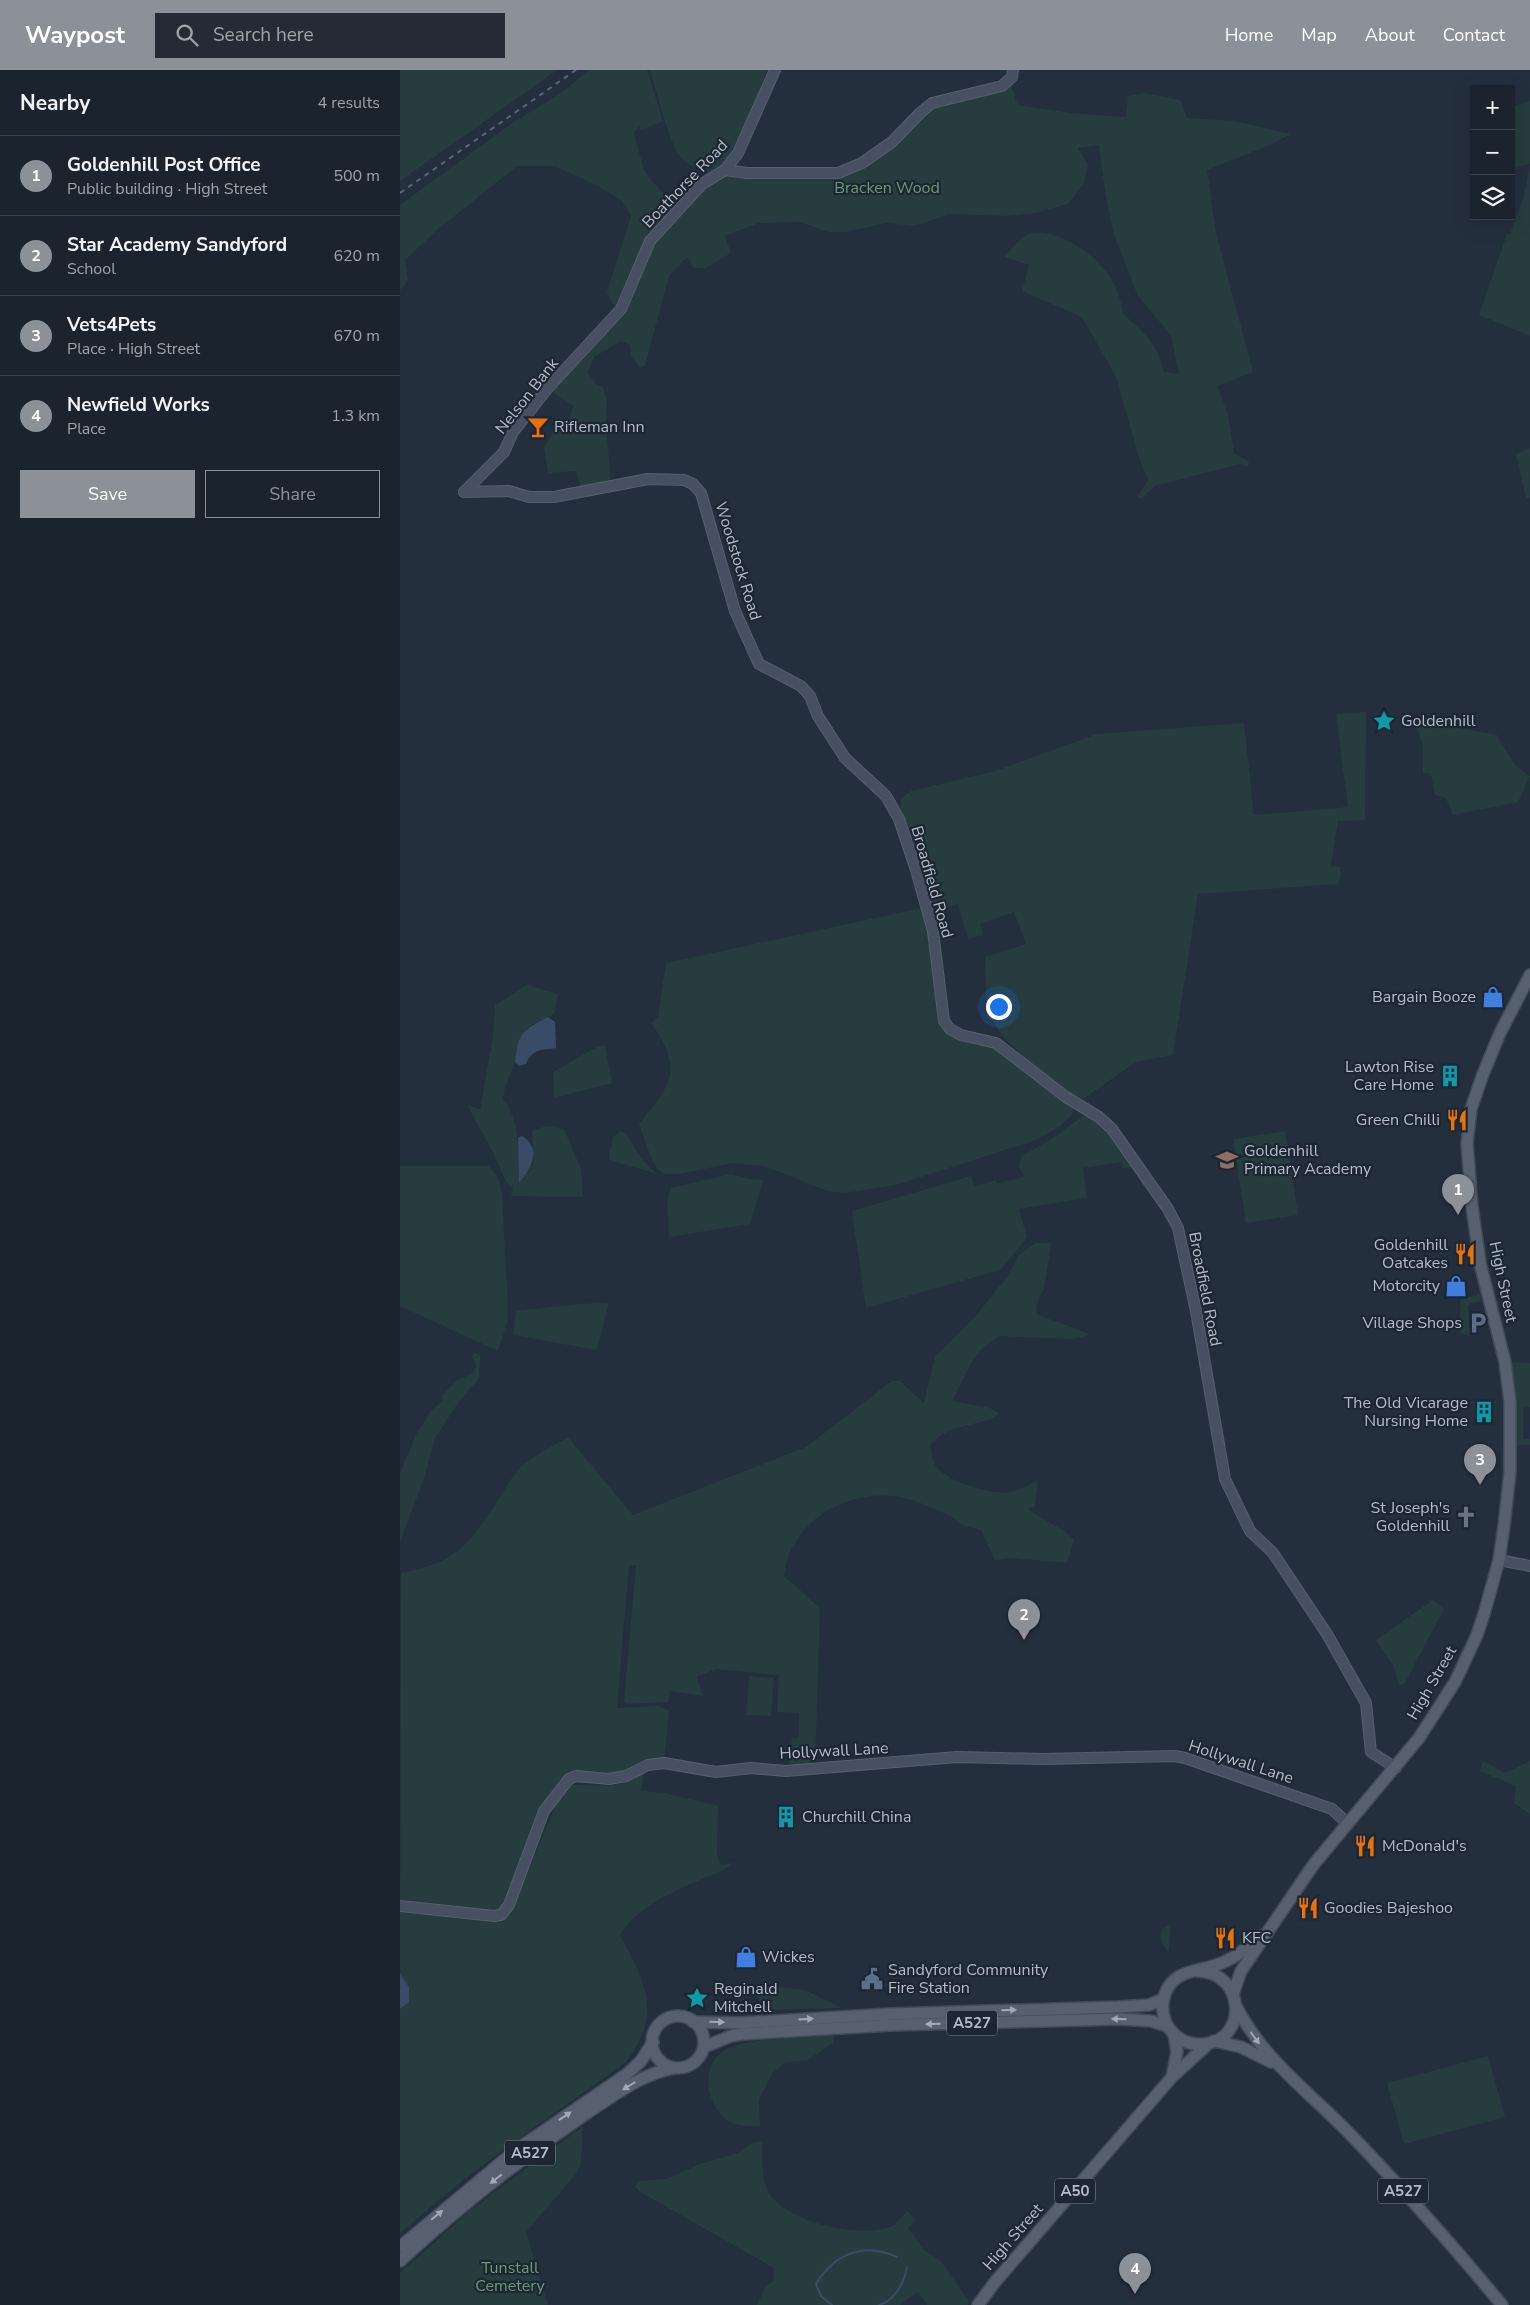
<!DOCTYPE html>
<meta charset="utf-8">
<style>
body{margin:0;font-family:"Nunito Sans",sans-serif;background:#242b36;color:#f1f3f6}
.controls{position:absolute;right:15px;top:15px;display:grid;overflow:hidden;border-radius:0px;box-shadow:0 5px 20px #0002}
.controls button{width:45px;height:45px;display:grid;place-items:center;padding:0;border:0;border-bottom:1px solid #39404a;background:#1b232e;color:#f1f3f6;font:25px sans-serif}
.you{position:absolute;left:598px;top:936px;width:18px;height:18px;margin:-12px;border:4px solid #fff;border-radius:50%;background:#1a73e8;box-shadow:0 0 0 8px #1a73e833}
.badge{display:grid;place-items:center;width:32px;height:32px;border-radius:50%;background:#8c9099;color:#fff;font-size:16px;font-weight:700}
.pin{position:absolute;translate:-50% -41px;filter:drop-shadow(0 1px 2px #0008)}
.pin::after{content:'';position:absolute;top:26px;width:18px;height:15px;background:inherit;clip-path:polygon(0 0,100% 0,50% 100%)}
.list{margin:0;padding:0;list-style:none}
h2{display:flex;justify-content:space-between;align-items:center;height:65px;margin:0;padding:0 20px;font-size:21px}
h2 small{font-size:16px;font-weight:400;color:#a0a4aa}
.list li{display:grid;grid-template-columns:32px 1fr auto;gap:15px;align-items:center;box-sizing:border-box;height:80px;padding:0 20px;border-top:1px solid #39404a}
.list b{display:block;font-size:19px;white-space:nowrap}
.list p{margin:0;font-size:16px;white-space:nowrap;color:#a0a4aa}
.list em{font-size:16px;font-style:normal;color:#a0a4aa}
.actions{display:flex;gap:10px;padding:15px 20px}
.actions a{flex:1;padding:11px 0;border:1px solid #8c9099;border-radius:0px;text-align:center;font-size:18px;color:#8c9099}
.actions .main{background:#8c9099;color:#fff}
.icon{flex:none;width:28px;height:28px;fill:none;stroke:currentColor;stroke-width:2;stroke-linecap:round;stroke-linejoin:round}
.map{position:relative;flex:none;width:1130px;height:2235px;overflow:hidden}
header{display:flex;align-items:center;gap:30px;box-sizing:border-box;height:70px;padding:0 25px;background:#8c9099;color:#fff}
header strong{font-size:24px}
nav{display:flex;gap:28px;margin-inline-start:auto;font-size:18px}
.search{width:350px;height:45px;background:#242b36;display:flex;align-items:center;gap:12px;box-sizing:border-box;padding:0 18px;border-radius:0px;color:#a0a4aa;font-size:19px}
main{display:flex}
aside{flex:1;background:#1b232e}
.map>svg:first-child{display:block}
</style>
<header>
<strong>Waypost</strong>
<div class="search"><svg class="icon" aria-label="search" viewBox="0 0 24 24"><circle cx="10" cy="10" r="6"/><path d="M15 15l6 6"/></svg>Search here</div>
<nav><a>Home</a><a>Map</a><a>About</a><a>Contact</a></nav>
</header>
<main>
<aside>
<h2>Nearby<small>4 results</small></h2>
<ul class="list">
<li><span class="badge">1</span><div><b>Goldenhill Post Office</b><p>Public building · High Street</p></div><em>500 m</em></li>
<li><span class="badge">2</span><div><b>Star Academy Sandyford</b><p>School</p></div><em>620 m</em></li>
<li><span class="badge">3</span><div><b>Vets4Pets</b><p>Place · High Street</p></div><em>670 m</em></li>
<li><span class="badge">4</span><div><b>Newfield Works</b><p>Place</p></div><em>1.3 km</em></li>
</ul>
<div class="actions"><a class="main">Save</a><a>Share</a></div>
</aside>
<div class="map">
<svg width="1130" height="2235" viewBox="0 0 1130 2235">
<rect width="100%" height="100%" fill="#242f3e"/>
<!-- green -->
<g fill="#263c3f">
<polygon points="0,0 157,0 0,111"/>
<polygon points="189,0 247,0 263,51 241,60 239,56 234,63 244,101 275,138 248,170 224,227 215,238 207,222 231,146 221,130 194,114 155,96 117,96 37,160 5,190 8,210 0,220 0,135 111,54 165,20"/>
<path d="M 250,0 L 367,0 L 345,57 L 318,104 C 306,101 291,98 282,89 C 270,76 256,20 250,0 Z"/>
<path d="M 610,14 L 618,35 L 670,43 L 726,47 L 728,26 L 744,23 L 780,30 L 787,48 L 834,51 L 891,64 L 870,75 L 807,100 L 816,163 L 853,302 L 817,316 L 828,344 L 834,383 L 849,392 L 848,397 L 840,394 L 755,416 L 741,429 L 737,427 L 748,410 L 740,391 L 716,307 L 682,247 L 622,221 L 629,195 L 604,187 C 611,180 621,167 630,164 C 640,160 655,165 664,169 C 696,184 719,209 723,244 C 744,262 758,275 764,302 L 779,304 L 771,265 L 738,226 L 713,162 L 705,120 L 699,75 L 678,78 L 688,95 L 683,115 L 668,134 L 635,143 L 608,146 L 549,144 L 515,156 L 487,153 L 445,162 L 428,162 L 400,152 L 359,153 L 325,166 L 331,183 L 306,198 L 294,198 L 287,187 L 269,206 L 245,295 L 240,298 L 231,286 L 230,275 L 221,271 L 194,287 L 188,303 L 196,314 L 203,317 L 207,332 L 206,355 L 211,413 L 181,417 L 176,401 L 148,403 L 144,377 L 158,354 L 168,350 L 174,336 L 151,321 L 224,242 L 248,181 L 305,116 L 325,106 L 439,105 L 534,35 Z"/>
<polygon points="1130,31 1130,266 1079,245 1107,164 1110,164 1124,126 1130,94 1111,98 1111,37"/>
<polygon points="1130,378 1130,428 1126,428 1116,384"/>
<path d="M 966,642 L 965,750 L 938,751 L 931,796 L 940,797 L 941,806 L 938,814 L 798,824 L 773,985 L 736,992 L 683,1029 L 678,1029 C 654,1009 600,974 590,945 C 584,927 586,905 585,887 L 626,874 L 614,842 L 580,854 L 583,865 L 568,869 L 558,834 L 530,841 L 522,797 L 501,738 L 501,728 L 511,721 L 595,701 L 697,664 L 844,653 L 854,745 L 948,737 L 936,644 Z"/>
<path d="M 1013,649 L 1097,665 C 1105,680 1114,698 1130,706 L 1118,732 L 1053,745 L 1046,728 L 1035,725 L 1031,704 L 1023,703 L 1023,674 Z"/>
<path d="M 522,838 L 529,861 L 537,939 L 545,961 L 561,971 L 597,978 L 674,1038 L 672,1045 L 659,1057 L 636,1070 L 496,1115 L 445,1123 L 427,1121 L 365,1096 L 332,1093 L 280,1104 L 265,1104 L 258,1100 L 251,1088 L 239,1054 C 272,1014 284,999 251,953 L 258,948 L 266,893 Z"/>
<path d="M 127,915 L 158,924 L 154,944 L 128,957 L 117,977 L 114,996 L 105,1017 L 103,1029 C 121,1053 118,1083 120,1112 L 134,1093 L 132,1061 L 146,1056 L 164,1059 L 181,1099 L 183,1127 L 111,1126 L 113,1118 L 106,1112 L 93,1082 L 67,1035 L 80,1039 L 93,967 L 95,935 Z"/>
<polygon points="205,975 212,1013 154,1028 153,1002 193,979"/>
<polygon points="686,1044 704,1056 734,1097 723,1098 722,1092 683,1098 687,1128 619,1139 627,1168 600,1200 466,1238 452,1141 571,1106 575,1117 596,1110 597,1113 625,1107 619,1097 621,1087 651,1069"/>
<path d="M 221,1061 L 226,1063 L 238,1084 L 255,1103 L 209,1090 C 208,1081 213,1076 212,1068 Z"/>
<polygon points="885,1061 898,1145 846,1153 833,1069"/>
<polygon points="0,1096 88,1096 97,1105 102,1123 108,1238 107,1253 98,1281 0,1236"/>
<polygon points="331,1104 349,1109 363,1110 350,1154 269,1167 267,1130 271,1118"/>
<path d="M 636,1173 L 651,1173 L 644,1218 L 637,1233 L 636,1244 C 655,1252 673,1256 690,1265 L 672,1269 L 599,1266 L 585,1276 L 573,1289 L 552,1331 L 590,1338 L 599,1343 C 583,1359 549,1350 530,1376 C 532,1381 532,1390 535,1395 C 546,1412 591,1425 610,1422 C 620,1420 629,1415 638,1410 L 635,1437 L 627,1439 L 664,1461 L 674,1470 L 667,1493 L 614,1488 L 595,1490 L 581,1460 C 575,1458 568,1457 562,1455 C 559,1454 557,1450 553,1448 C 541,1441 517,1431 504,1428 C 452,1416 389,1450 384,1506 L 420,1538 L 415,1695 L 388,1697 L 392,1668 L 399,1668 L 399,1643 L 377,1642 L 379,1605 L 316,1599 L 297,1607 L 303,1626 L 270,1621 L 268,1632 L 227,1634 L 224,1632 L 236,1495 L 229,1495 L 217,1638 L 258,1636 L 269,1640 L 264,1690 L 207,1706 L 185,1703 L 153,1725 L 104,1837 L 95,1843 L 35,1834 L 0,1832 L 1,1503 C 60,1492 68,1474 100,1427 C 106,1418 112,1406 120,1398 C 131,1387 154,1376 168,1367 L 233,1445 L 406,1377 L 492,1311 L 500,1311 L 524,1333 L 535,1287 L 574,1248 L 607,1207 L 618,1186 Z"/>
<polygon points="1080,1224 1082,1233 1081,1231 1070,1233 1068,1236 1070,1266 1061,1264 1060,1230"/>
<polygon points="209,1233 197,1280 113,1265 116,1241 177,1234"/>
<polygon points="76,1283 80,1286 79,1308 60,1330 35,1368 24,1408 0,1472 0,1403 17,1363 31,1341 43,1331 42,1325 56,1311 73,1303 76,1296 72,1285"/>
<polygon points="1108,1292 1130,1293 1130,1337 1123,1338 1123,1369 1130,1369 1130,1375 1112,1375"/>
<polygon points="1033,1530 1044,1539 1004,1614 999,1615 993,1595 976,1570"/>
<polygon points="349,1606 374,1608 371,1646 346,1645"/>
<polygon points="1083,1691 1105,1703 1130,1691 1130,1744 1114,1733 1116,1716 1080,1701"/>
<path d="M 244,1699 L 241,1721 L 265,1723 L 318,1736 L 317,1785 L 321,1795 L 333,1793 C 325,1801 313,1804 302,1809 C 273,1822 236,1837 220,1865 C 246,1915 263,1941 226,1992 C 150,2047 69,2100 0,2164 L 0,1840 L 103,1852 L 114,1835 L 155,1737 L 173,1715 C 205,1714 219,1722 244,1699 Z"/>
<path d="M 771,1854 L 769,1880 L 768,1882 C 760,1871 755,1860 771,1854 Z"/>
<polygon points="378,1917 405,1920 442,1938 364,1940 359,1928 348,1919"/>
<path d="M 434,1965 L 433,1973 L 408,1990 L 384,1993 L 373,2003 L 359,2029 L 360,2056 C 349,2056 336,2057 327,2050 C 307,2035 300,1999 321,1983 C 340,1967 408,1967 434,1965 Z"/>
<polygon points="1088,1986 1105,2047 1004,2074 987,2013"/>
<polygon points="183,2056 181,2094 175,2105 126,2162 148,2235 0,2235 0,2203 72,2139"/>
<path d="M 362,2071 C 363,2087 360,2106 368,2121 C 384,2152 464,2171 494,2155 C 499,2152 503,2145 507,2141 L 516,2150 L 508,2158 L 524,2180 L 541,2191 L 569,2232 L 568,2235 L 528,2235 L 518,2222 L 500,2235 L 357,2235 L 366,2216 L 373,2211 L 374,2198 L 240,2122 L 235,2117 L 238,2111 L 267,2109 L 300,2094 L 338,2083 L 353,2072 Z"/>
</g>
<!-- water -->
<g fill="#394c67">
<path d="M 148,947 L 155,952 L 156,978 C 141,980 132,979 126,994 L 119,996 L 115,992 C 118,963 123,960 148,947 Z"/>
<path d="M 122,1066 C 143,1079 131,1098 119,1113 L 118,1068 Z"/>
<polygon points="0,1904 9,1917 9,1932 0,1939"/>
</g>
<g fill="none" stroke-linecap="round" stroke-linejoin="round">
<!-- stream -->
<g stroke="#394c67" stroke-width="2">
<path d="M 432,2235 L 421,2226 L 416,2214 C 435,2183 464,2172 497,2187"/>
<path d="M 479,2235 C 496,2230 504,2212 507,2197"/>
</g>
<!-- secondary casing -->
<g stroke="#565f6c" stroke-width="12">
<g id="secondary">
<polyline points="325,100 347,103 438,103 462,93 492,72 520,43 532,33 602,16 612,7 613,0"/>
<polyline points="64,422 109,421 129,427 154,427 248,409 284,410 293,414 301,423 335,541 359,594 401,616 410,626 418,646 445,688 486,726 499,749 516,800 533,861 544,951 550,959 561,965 596,973 666,1027 699,1047 712,1059 768,1139 778,1158 796,1241 825,1409 850,1461 873,1483 927,1564 966,1633 971,1682 996,1698"/>
<polyline points="64,422 104,382 113,362 147,319 221,239 250,171 302,114 325,100 338,83 375,0"/>
<polyline points="1099,1490 1130,1496"/>
<polyline points="0,1836 94,1846 101,1845 109,1835 144,1741 169,1709 176,1706 209,1709 226,1706 248,1695 264,1693 316,1702 351,1698 386,1701 557,1687 643,1689 775,1686 785,1688 932,1739 947,1753"/>
</g>
</g>
<!-- primary casing -->
<g stroke="#414a57" stroke-width="14">
<g id="primary">
<path d="M 797,1901 C 846,1902 849,1971 803,1974 C 791,1975 780,1971 772,1962 C 757,1945 760,1914 784,1904 C 796,1899 811,1898 824,1892 C 838,1886 849,1876 861,1866"/>
<polyline points="833,1924 841,1901 914,1794 1019,1668 1055,1612 1077,1565 1084,1544 1099,1490 1104,1456 1110,1402 1110,1332 1105,1292 1080,1193 1072,1136 1067,1073 1071,1039 1083,1004 1100,963 1130,905"/>
<path d="M 836,1936 C 862,1988 910,2023 950,2064 C 1003,2119 1053,2176 1102,2235"/>
<circle cx="278" cy="1972" r="26"/>
<polyline points="293,1952 340,1953 490,1944 718,1937 749,1935 763,1929"/>
<polyline points="814,1971 841,1977 871,1992"/>
<polyline points="304,1977 331,1966 342,1964 491,1955 720,1949 751,1951 767,1956"/>
<polyline points="772,2007 777,1982 774,1964"/>
<polyline points="0,2177 116,2080 227,2004 241,1991 253,1972"/>
<path d="M 0,2191 C 59,2137 121,2088 187,2043 C 215,2025 241,2004 274,1998"/>
<polyline points="578,2235 595,2212 772,2007 808,1974"/>
</g>
</g>
<!-- secondary -->
<use href="#secondary" stroke="#465061" stroke-width="10"/>
<!-- primary -->
<use href="#primary" stroke="#56606e" stroke-width="11"/>
<!-- rail -->
<polyline stroke="#5a6575" stroke-width="2" stroke-dasharray="5 5" stroke-linecap="butt" points="0,123 176,0"/>
</g>
<!-- one-way arrows -->
<defs><path id="oneway-solid" d="M-6-.8H1V-3.2L6.5 0L1 3.2V.8H-6Z" transform="scale(1.25)"/></defs>
<g fill="#a1aab7">
<use href="#oneway-solid" transform="translate(609 1940) rotate(-2)"/>
<use href="#oneway-solid" transform="translate(406 1949) rotate(-3)"/>
<use href="#oneway-solid" transform="translate(719 1949) rotate(-178)"/>
<use href="#oneway-solid" transform="translate(317 1952) rotate(1)"/>
<use href="#oneway-solid" transform="translate(533 1954) rotate(178)"/>
<use href="#oneway-solid" transform="translate(855 1968) rotate(54)"/>
<use href="#oneway-solid" transform="translate(229 2016) rotate(148)"/>
<use href="#oneway-solid" transform="translate(165 2046) rotate(-34)"/>
<use href="#oneway-solid" transform="translate(96 2109) rotate(142)"/>
<use href="#oneway-solid" transform="translate(37 2145) rotate(-40)"/>
</g>
<!-- icons -->
<defs>
<g id="bar-bare" transform="scale(1.725)"><path d="M-6-5H6L.8 .8V4.5H3.5V6h-7V4.5H-.8V.8Z" fill="#e8710a" stroke="#1d2633" stroke-width="2.5" paint-order="stroke"/></g>
<g id="sight-bare" transform="scale(1.725)"><path d="M0-6L1.8-2.2L6-1.7L2.9 1.2L3.7 5.4L0 3.3L-3.7 5.4L-2.9 1.2L-6-1.7L-1.8-2.2Z" fill="#0f9aa8" stroke="#1d2633" stroke-width="2.5" paint-order="stroke"/></g>
<g id="shop-bare" transform="scale(1.725)"><path d="M-5-2.5h2.3a2.7 3.5 0 0 1 5.4 0H5L5.5 6h-11ZM-1.5-2.5h3a1.5 2.3 0 0 0-3 0Z" fill="#3f7fe0" stroke="#1d2633" stroke-width="2.5" paint-order="stroke"/></g>
<g id="building-bare" transform="scale(1.725)"><path d="M-4-6H4V6H1V3H-1V6H-4ZM-2.5-4.3h1.7v1.8h-1.7ZM.8-4.3h1.7v1.8H.8ZM-2.5-1h1.7V.8h-1.7ZM.8-1h1.7V.8H.8Z" fill="#0f9aa8" stroke="#1d2633" stroke-width="2.5" paint-order="stroke"/></g>
<g id="restaurant-bare" transform="scale(1.725)"><path d="M-5-6h1v4h1v-4h1v4h1v-4h1v5L-1.5 .5V6h-2V.5L-5-1ZM5-6V6H3V1.5H1.5Q1.5-4 5-6Z" fill="#e8710a" stroke="#1d2633" stroke-width="2.5" paint-order="stroke"/></g>
<g id="school-bare" transform="scale(1.725)"><path d="M0-5L7-2L0 1L-7-2ZM-4 1L0 2.5L4 1V4Q0 6-4 4Z" fill="#8d6e63" stroke="#1d2633" stroke-width="2.5" paint-order="stroke"/></g>
<g id="parking-bare" transform="scale(1.725)"><path d="M-3.5-5.5H1a3.5 3.5 0 0 1 0 7H-1V5.5H-3.5ZM-1-3.4V-.6H.8a1.4 1.4 0 0 0 0-2.8Z" fill="#5c6f8a" stroke="#1d2633" stroke-width="2.5" paint-order="stroke"/></g>
<g id="church-bare" transform="scale(1.725)"><path d="M-1.2-6h2.4v3.5h3.3v2.4h-3.3V6h-2.4V-.1h-3.3v-2.4h3.3Z" fill="#6b7280" stroke="#1d2633" stroke-width="2.5" paint-order="stroke"/></g>
<g id="civic-bare" transform="scale(1.725)"><path d="M-.6-6.5H3V-4.5H.6V-3L4-1V1h2V6H-6V1h2V-1L-.6-3ZM-1.2 2.5V6h2.4V2.5Z" fill="#5c6f8a" stroke="#1d2633" stroke-width="2.5" paint-order="stroke"/></g>
</defs>
<g fill-rule="evenodd">
<use href="#bar-bare" x="138" y="357"/>
<use href="#sight-bare" x="984" y="651"/>
<use href="#shop-bare" x="1093" y="927"/>
<use href="#building-bare" x="1050" y="1006"/>
<use href="#restaurant-bare" x="1057" y="1050"/>
<use href="#school-bare" x="827" y="1090"/>
<use href="#restaurant-bare" x="1065" y="1184"/>
<use href="#shop-bare" x="1056" y="1216"/>
<use href="#parking-bare" x="1078" y="1253"/>
<use href="#building-bare" x="1084" y="1342"/>
<use href="#church-bare" x="1066" y="1447"/>
<use href="#building-bare" x="386" y="1747"/>
<use href="#restaurant-bare" x="965" y="1776"/>
<use href="#restaurant-bare" x="908" y="1838"/>
<use href="#restaurant-bare" x="825" y="1868"/>
<use href="#shop-bare" x="346" y="1887"/>
<use href="#civic-bare" x="472" y="1909"/>
<use href="#sight-bare" x="297" y="1928"/>
</g>
<g text-anchor="middle" dominant-baseline="central" stroke-width="4.5" stroke-linejoin="round" paint-order="stroke">
<!-- shield labels -->
<g fill="#1d2633" stroke="#878f9c" stroke-width="1">
<rect x="547" y="1940.5" width="50" height="25" rx="4"/>
<rect x="105" y="2070.5" width="50" height="25" rx="4"/>
<rect x="655" y="2108.5" width="40" height="25" rx="4"/>
<rect x="978" y="2108.5" width="50" height="25" rx="4"/>
</g>
<g font-size="15" font-weight="bold" fill="#b4bcc9">
<text x="572" y="1953">A527</text>
<text x="130" y="2083">A527</text>
<text x="675" y="2121">A50</text>
<text x="1003" y="2121">A527</text>
</g>
<!-- street labels -->
<g font-size="16" fill="#b4bcc9" stroke="#1d2633">
<text transform="translate(285 114) rotate(-46)">Boathorse Road</text>
<text transform="translate(127 326) rotate(-52)">Nelson Bank</text>
<text transform="translate(338 491) rotate(73)">Woodstock Road</text>
<text transform="translate(532 812) rotate(74)">Broadfield Road</text>
<text transform="translate(1103 1212) rotate(78)">High Street</text>
<text transform="translate(805 1219) rotate(79)">Broadfield Road</text>
<text transform="translate(1032 1613) rotate(-60)">High Street</text>
<text transform="translate(434 1681) rotate(-3)">Hollywall Lane</text>
<text transform="translate(841 1692) rotate(18)">Hollywall Lane</text>
<text transform="translate(613 2167) rotate(-49)">High Street</text>
</g>
<!-- park labels -->
<g font-size="16" fill="#6b9a76" stroke="#1d2633">
<text x="487" y="118">Bracken Wood</text>
<text x="110" y="2198">Tunstall<tspan x="110" dy="18">Cemetery</tspan></text>
</g>
<!-- poi labels -->
<g font-size="16" fill="#b4bcc9" stroke="#1d2633" text-anchor="start">
<text x="154" y="357">Rifleman Inn</text>
<text x="1001" y="651">Goldenhill</text>
<text x="1076" y="927" text-anchor="end">Bargain Booze</text>
<text x="1034" y="997" text-anchor="end">Lawton Rise<tspan x="1034" dy="18">Care Home</tspan></text>
<text x="1040" y="1050" text-anchor="end">Green Chilli</text>
<text x="844" y="1081">Goldenhill<tspan x="844" dy="18">Primary Academy</tspan></text>
<text x="1048" y="1175" text-anchor="end">Goldenhill<tspan x="1048" dy="18">Oatcakes</tspan></text>
<text x="1040" y="1216" text-anchor="end">Motorcity</text>
<text x="1062" y="1253" text-anchor="end">Village Shops</text>
<text x="1068" y="1333" text-anchor="end">The Old Vicarage<tspan x="1068" dy="18">Nursing Home</tspan></text>
<text x="1050" y="1438" text-anchor="end">St Joseph's<tspan x="1050" dy="18">Goldenhill</tspan></text>
<text x="402" y="1747">Churchill China</text>
<text x="982" y="1776">McDonald's</text>
<text x="924" y="1838">Goodies Bajeshoo</text>
<text x="842" y="1868">KFC</text>
<text x="362" y="1887">Wickes</text>
<text x="488" y="1900">Sandyford Community<tspan x="488" dy="18">Fire Station</tspan></text>
<text x="314" y="1919">Reginald<tspan x="314" dy="18">Mitchell</tspan></text>
</g>
</g>
</svg>
<div class="controls">
<button>+</button>
<button>−</button>
<button><svg class="icon" aria-label="layers" viewBox="0 0 24 24"><path d="M12 4l9 5-9 5-9-5zM3 14l9 5 9-5"/></svg></button>
</div>
<div class="you"></div>
<div class="pin badge" style="left:1058px;top:1145px">1</div>
<div class="pin badge" style="left:624px;top:1570px">2</div>
<div class="pin badge" style="left:1080px;top:1415px">3</div>
<div class="pin badge" style="left:735px;top:2224px">4</div>
</div>
</main>
